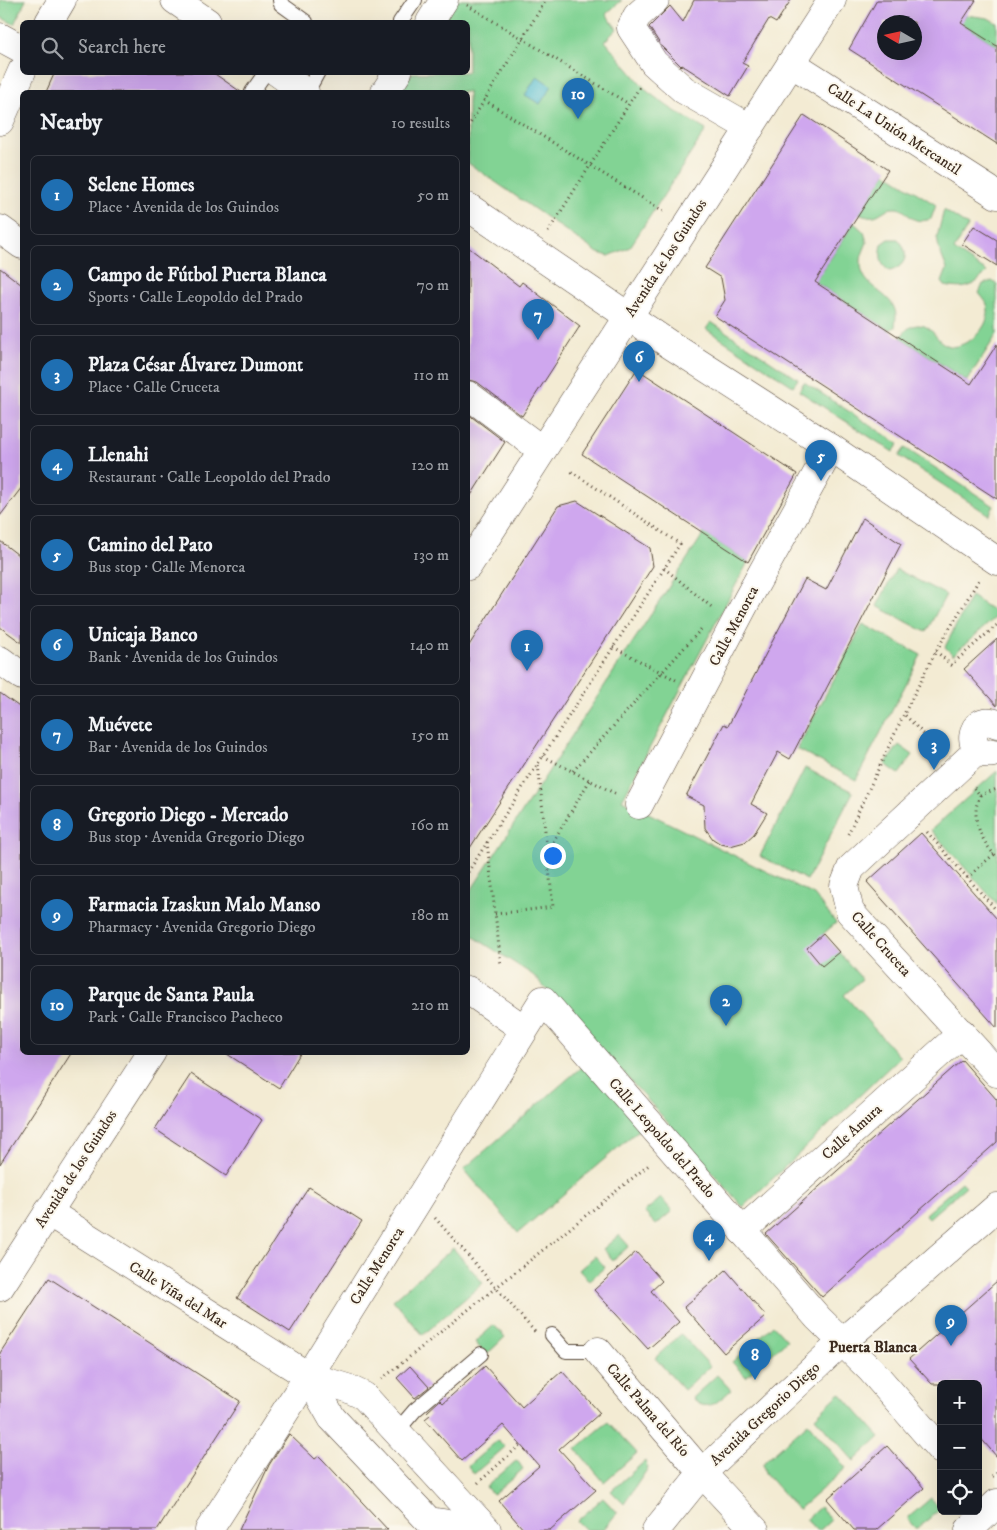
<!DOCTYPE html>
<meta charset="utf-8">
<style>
body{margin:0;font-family:"IM FELL DW Pica",serif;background:#20242c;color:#f1f3f6}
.controls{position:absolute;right:15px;bottom:15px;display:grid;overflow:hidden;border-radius:8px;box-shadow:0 5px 20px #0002}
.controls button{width:45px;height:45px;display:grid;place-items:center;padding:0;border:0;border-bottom:1px solid #363941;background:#171b24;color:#f1f3f6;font:25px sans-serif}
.compass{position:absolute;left:877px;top:15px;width:45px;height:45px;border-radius:50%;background:#171b24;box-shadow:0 5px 20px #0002;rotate:279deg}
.you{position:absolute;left:552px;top:855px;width:18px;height:18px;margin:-12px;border:4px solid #fff;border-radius:50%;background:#1a73e8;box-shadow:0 0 0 8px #1a73e833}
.badge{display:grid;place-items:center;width:32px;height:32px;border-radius:50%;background:#1f6fb2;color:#fff;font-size:16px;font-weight:700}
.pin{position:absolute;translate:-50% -41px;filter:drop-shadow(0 1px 2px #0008)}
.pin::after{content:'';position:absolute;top:26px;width:18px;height:15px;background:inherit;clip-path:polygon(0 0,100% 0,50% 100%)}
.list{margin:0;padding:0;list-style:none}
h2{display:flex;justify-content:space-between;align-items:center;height:65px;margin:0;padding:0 20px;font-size:21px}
h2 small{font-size:16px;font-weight:400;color:#9ea1a6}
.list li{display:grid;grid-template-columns:32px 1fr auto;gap:15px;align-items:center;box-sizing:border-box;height:80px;margin:0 10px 10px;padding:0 10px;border:1px solid #363941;border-radius:8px}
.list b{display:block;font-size:19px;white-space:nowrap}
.list p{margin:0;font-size:16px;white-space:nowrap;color:#9ea1a6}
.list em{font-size:16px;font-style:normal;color:#9ea1a6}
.icon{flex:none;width:28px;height:28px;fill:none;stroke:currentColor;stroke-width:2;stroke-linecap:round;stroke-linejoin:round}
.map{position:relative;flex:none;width:997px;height:1530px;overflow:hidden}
.search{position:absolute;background:#171b24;box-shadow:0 5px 20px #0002;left:20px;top:20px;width:450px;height:55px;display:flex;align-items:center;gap:12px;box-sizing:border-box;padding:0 18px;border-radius:8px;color:#9ea1a6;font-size:19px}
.panel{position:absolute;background:#171b24;box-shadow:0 5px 20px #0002;left:20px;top:90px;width:450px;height:965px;border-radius:8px}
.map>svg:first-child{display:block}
</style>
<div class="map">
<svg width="997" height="1530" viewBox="0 0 997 1530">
<rect width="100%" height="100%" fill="#fbf7ec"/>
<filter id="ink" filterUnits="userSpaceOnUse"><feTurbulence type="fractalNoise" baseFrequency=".02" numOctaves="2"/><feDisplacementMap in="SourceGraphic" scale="10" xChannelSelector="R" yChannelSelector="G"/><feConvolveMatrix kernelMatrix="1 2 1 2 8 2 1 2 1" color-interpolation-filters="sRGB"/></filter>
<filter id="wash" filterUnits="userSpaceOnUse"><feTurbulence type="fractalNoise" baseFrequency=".0096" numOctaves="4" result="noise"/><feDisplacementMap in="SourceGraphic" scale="20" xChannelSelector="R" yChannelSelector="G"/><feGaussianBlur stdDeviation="1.12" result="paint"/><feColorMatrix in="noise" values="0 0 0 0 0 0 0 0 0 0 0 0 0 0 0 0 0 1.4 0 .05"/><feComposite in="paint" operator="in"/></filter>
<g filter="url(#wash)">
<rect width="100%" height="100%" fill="#f3ebd3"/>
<!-- green -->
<g fill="#82d394" stroke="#5e7e59">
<polygon points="0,0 26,0 14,24 0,17"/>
<polygon points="457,0 622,0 606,14 617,29 605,41 648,92 670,108 706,130 630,247 609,256 598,253 468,163 468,92 399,92 412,73 468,72 468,22 443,22"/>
<polygon points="966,15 988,18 997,23 997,46 961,23"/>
<path d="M 886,173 L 936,205 L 931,219 C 908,226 910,209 896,208 C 880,207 880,223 859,213 Z"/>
<path d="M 944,210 L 968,226 L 954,250 L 987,272 C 972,288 965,290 945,286 L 942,282 L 947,269 L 939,249 L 937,237 Z"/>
<path d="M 854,223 L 864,232 L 867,242 C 865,248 861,255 861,261 C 859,290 894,291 896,315 C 896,319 895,323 895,327 L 889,330 L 815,282 Z"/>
<path d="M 889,239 L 898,239 C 910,252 907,266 890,271 C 879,265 880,255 882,244 Z"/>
<path d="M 992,281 L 997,284 L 997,334 L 967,381 L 901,338 C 904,331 910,325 919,325 C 934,325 936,344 950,346 C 957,348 963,344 969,341 C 981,334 993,317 986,302 C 984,299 981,296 979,293 L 983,284 Z"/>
<polygon points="711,322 798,379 793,386 706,329"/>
<polygon points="804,382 899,444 893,452 799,391"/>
<polygon points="905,448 994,506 989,515 899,456"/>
<polygon points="704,533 748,562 622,800 814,895 836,923 823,934 862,979 844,995 900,1057 743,1207 646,1098 533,975 468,933 468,895"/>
<polygon points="896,569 946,595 926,632 877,606"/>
<polygon points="971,596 997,613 997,616 953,655 945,647"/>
<polygon points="863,624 921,655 856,780 797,749"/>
<polygon points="899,745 913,755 899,774 885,764"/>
<polygon points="805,768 853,792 807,880 760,856"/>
<polygon points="997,771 997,904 931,830"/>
<polygon points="586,1063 642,1127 518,1233 464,1169"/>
<polygon points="962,1182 966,1186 929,1218 925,1214"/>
<polygon points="661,1198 672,1211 656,1225 644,1212"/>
<polygon points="619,1235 629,1246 613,1260 603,1249"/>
<polygon points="453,1248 483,1283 423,1335 393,1300"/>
<polygon points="595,1256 605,1267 589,1281 579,1270"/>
<polygon points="494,1325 505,1337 486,1355 475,1342"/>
<polygon points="773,1325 787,1340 771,1355 757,1340"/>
<polygon points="681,1334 710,1366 684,1390 655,1358"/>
<polygon points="749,1346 763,1361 746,1377 732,1362"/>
<path d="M 717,1375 L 731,1390 C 719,1401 706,1414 692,1398 Z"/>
<polygon points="840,1393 880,1437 854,1461 815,1417"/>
<polygon points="608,1422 637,1453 604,1482 576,1449"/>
<polygon points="808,1423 846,1468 798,1510 765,1473 763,1464 766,1460"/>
<polygon points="498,1440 505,1447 474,1474 468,1466"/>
<polygon points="517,1460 523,1469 493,1495 486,1487"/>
<polygon points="645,1461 648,1468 624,1504 611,1491"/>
<polygon points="603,1498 617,1513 603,1530 586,1530 577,1521"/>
<polygon points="931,1498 939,1508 939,1510 918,1528 915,1528 908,1520 909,1517"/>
<polygon points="820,1507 831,1520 820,1530 816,1530 806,1519"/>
</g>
<!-- water -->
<polygon fill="#51bcce" stroke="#467376" points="537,76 552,86 540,104 525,95"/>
<g id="blocks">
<!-- building -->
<g fill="#cfa7ee" fill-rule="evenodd">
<polygon points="694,0 791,0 776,23 769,19 742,63 748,66 730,96 682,65 681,66 662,47 649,27 670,6 683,22"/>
<path d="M 877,0 L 976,0 L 961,23 L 997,46 L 997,144 L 849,49 ZM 884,22 L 914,22 L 914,52 L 884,52 Z"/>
<polygon points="55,72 212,72 241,92 46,92"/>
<polygon points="804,115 888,170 815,282 971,384 997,344 997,499 715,316 725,300 721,278 705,268"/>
<polygon points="974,226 997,240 997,266 962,244"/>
<polygon points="468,247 519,286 522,282 580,326 522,416 477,382 468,380"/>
<polygon points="0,268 22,285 22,487 0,516"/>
<polygon points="637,369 797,474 748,562 582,454"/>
<polygon points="468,414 505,442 468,500"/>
<polygon points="577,501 650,548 653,566 468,851 468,647 558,506"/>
<polygon points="863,518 901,544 790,759 778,752 751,804 767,813 754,834 745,842 730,846 721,844 713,839 705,828 704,805 686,796 724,724 728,726 805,579 826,590"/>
<polygon points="0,541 22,558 22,643 0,627"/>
<polygon points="997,639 997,706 964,669"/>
<polygon points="0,693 22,709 22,1052 72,1052 0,1164"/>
<polygon points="921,833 997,919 997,1028 867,882"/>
<polygon points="823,934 839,952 822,966 807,948"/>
<polygon points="224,1052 301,1052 279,1088"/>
<polygon points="962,1060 997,1100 997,1142 822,1297 766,1234"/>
<polygon points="191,1074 262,1120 226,1176 155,1129"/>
<polygon points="309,1187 362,1221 290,1332 237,1298"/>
<polygon points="636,1252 662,1281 651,1291 679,1322 648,1349 594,1290"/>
<polygon points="726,1270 766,1316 724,1353 684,1307"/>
<polygon points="49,1278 240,1401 157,1530 0,1530 0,1353"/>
<polygon points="997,1281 997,1457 978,1435 978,1384 932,1384 909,1359"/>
<polygon points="410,1366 429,1387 415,1398 397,1378"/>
<polygon points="485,1366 522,1407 562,1371 600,1413 559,1449 596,1490 550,1530 524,1530 499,1501 539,1466 503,1425 462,1461 425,1419 430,1415 427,1412 440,1400 443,1403"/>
<polygon points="289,1434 315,1459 319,1456 324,1461 388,1530 239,1530 269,1465"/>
<polygon points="887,1446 924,1488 876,1530 854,1530 827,1499"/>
</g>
</g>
</g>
<g filter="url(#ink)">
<use href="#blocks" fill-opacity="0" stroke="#574739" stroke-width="1"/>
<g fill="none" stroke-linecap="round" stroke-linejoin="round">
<!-- lane casing -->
<g stroke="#574739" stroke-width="16">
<g id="lane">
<polyline points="280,0 281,4 306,22"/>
<polyline points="400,22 415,0"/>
<polyline points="252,92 266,72"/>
<polyline points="307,92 318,72"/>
<polyline points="552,1335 566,1351 598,1351"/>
<polyline points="397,1431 415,1410 481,1354"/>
</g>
</g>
<!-- street casing -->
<g stroke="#574739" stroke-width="29">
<g id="street">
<polyline points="655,0 637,16 631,28 654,63 684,90 750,128"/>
<polyline points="49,22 62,0"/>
<polyline points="430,22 444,0"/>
<polyline points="0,37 22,49"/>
<polyline points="791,63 997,195"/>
<polyline points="385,92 398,72"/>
<polyline points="0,121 22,71"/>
<polyline points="0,229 22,245"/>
<polyline points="468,395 542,450"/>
<polyline points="0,660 22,676"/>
<polyline points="978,750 851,868 844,886 850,912 997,1073"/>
<path d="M 993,753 C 964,759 968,711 997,724"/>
<polyline points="639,805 747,600 831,448"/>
<polyline points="468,990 524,1029"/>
<polyline points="48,1212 308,1376 347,1388 364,1396 487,1530"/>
<polyline points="742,1231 962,1033"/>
<polyline points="598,1351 702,1473 755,1530"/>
<polyline points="308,1376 332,1418 429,1521 457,1525 461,1530"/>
<polyline points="209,1530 316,1364 543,1000 818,1318 871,1370 941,1450"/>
<polyline points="656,1530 702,1473 842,1342 997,1207"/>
<polyline points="969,1530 997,1503"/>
</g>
</g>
<!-- secondary casing -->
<g stroke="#574739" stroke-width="29">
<g id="secondary">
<polyline points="175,0 207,22"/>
<polyline points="277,72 305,92"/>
<polyline points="468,207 669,344 831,448 997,561"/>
<polyline points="468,566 832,0"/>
<polyline points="0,1287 152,1052"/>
</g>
</g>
<!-- path -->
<g stroke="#574739" stroke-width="3" stroke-dasharray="1 4" stroke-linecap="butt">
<polyline points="467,5 629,104"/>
<polyline points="484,100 665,212"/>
<polyline points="468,127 546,0"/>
<polyline points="548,232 641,85"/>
<polyline points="664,568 714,609"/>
<polyline points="613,647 676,680"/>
<polyline points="936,651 951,665 997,625"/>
<polyline points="941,752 904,714 936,651 980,578"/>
<polyline points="543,756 616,794"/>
<polyline points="573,771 703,627"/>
<polyline points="974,788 980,795"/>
<path d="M 980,795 C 979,799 976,805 976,810 C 975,827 985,846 997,857"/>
<polyline points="980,795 997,789"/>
<polyline points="927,832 997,911"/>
<polyline points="848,834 904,714"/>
<polyline points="487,842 501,965"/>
<polyline points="548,850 590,780"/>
<polyline points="468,872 680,544 569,470"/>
<polyline points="967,878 994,854"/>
<polyline points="495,914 553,907 538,764"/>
<polyline points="435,1218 535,1332"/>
<polyline points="382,1379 650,1164"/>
<polyline points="992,1477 997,1473"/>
<polyline points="478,1483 520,1445"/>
</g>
<!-- lane -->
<use href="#lane" stroke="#fff" stroke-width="14"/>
<!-- street -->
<use href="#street" stroke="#fff" stroke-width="28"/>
<!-- secondary -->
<use href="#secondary" stroke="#fff" stroke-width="28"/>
</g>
</g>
<g text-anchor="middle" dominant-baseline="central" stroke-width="4" stroke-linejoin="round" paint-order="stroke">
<!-- street labels -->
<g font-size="15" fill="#3b2a1e" stroke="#fbf7ec">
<text transform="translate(894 129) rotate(33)">Calle La Unión Mercantil</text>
<text transform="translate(666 258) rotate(-57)">Avenida de los Guindos</text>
<text transform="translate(734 626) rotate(-62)">Calle Menorca</text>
<text transform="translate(881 944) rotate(48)">Calle Cruceta</text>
<text transform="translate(852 1132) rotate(-42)">Calle Amura</text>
<text transform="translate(662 1138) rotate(49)">Calle Leopoldo del Prado</text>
<text transform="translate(76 1169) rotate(-57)">Avenida de los Guindos</text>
<text transform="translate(377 1266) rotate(-58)">Calle Menorca</text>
<text transform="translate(178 1295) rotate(32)">Calle Viña del Mar</text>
<text transform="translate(648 1410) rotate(49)">Calle Palma del Río</text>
<text transform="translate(765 1414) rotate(-43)">Avenida Gregorio Diego</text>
</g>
<!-- neighbourhood labels -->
<g font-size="16" font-weight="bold" fill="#3b2a1e" stroke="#fbf7ec">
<text x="873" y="1347">Puerta Blanca</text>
</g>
</g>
</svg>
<div class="controls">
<button>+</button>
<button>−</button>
<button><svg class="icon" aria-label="locate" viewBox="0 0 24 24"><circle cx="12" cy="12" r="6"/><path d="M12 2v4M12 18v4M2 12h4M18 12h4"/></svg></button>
</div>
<svg class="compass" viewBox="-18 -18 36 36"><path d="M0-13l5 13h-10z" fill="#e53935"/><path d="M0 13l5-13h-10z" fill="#9ea1a6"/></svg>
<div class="you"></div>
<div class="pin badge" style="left:527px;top:671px">1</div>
<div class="pin badge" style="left:726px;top:1026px">2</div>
<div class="pin badge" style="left:934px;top:770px">3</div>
<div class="pin badge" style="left:709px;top:1261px">4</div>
<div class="pin badge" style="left:821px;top:481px">5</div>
<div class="pin badge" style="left:639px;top:382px">6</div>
<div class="pin badge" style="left:538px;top:340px">7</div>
<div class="pin badge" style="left:755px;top:1380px">8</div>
<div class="pin badge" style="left:951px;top:1346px">9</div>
<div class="pin badge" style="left:578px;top:119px">10</div>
<div class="search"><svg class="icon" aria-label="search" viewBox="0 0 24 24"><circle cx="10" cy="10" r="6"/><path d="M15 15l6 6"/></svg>Search here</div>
<section class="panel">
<h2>Nearby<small>10 results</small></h2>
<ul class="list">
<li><span class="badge">1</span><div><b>Selene Homes</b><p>Place · Avenida de los Guindos</p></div><em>50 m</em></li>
<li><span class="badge">2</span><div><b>Campo de Fútbol Puerta Blanca</b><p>Sports · Calle Leopoldo del Prado</p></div><em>70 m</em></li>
<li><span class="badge">3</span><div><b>Plaza César Álvarez Dumont</b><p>Place · Calle Cruceta</p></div><em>110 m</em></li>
<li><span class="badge">4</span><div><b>Llenahi</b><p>Restaurant · Calle Leopoldo del Prado</p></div><em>120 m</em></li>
<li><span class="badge">5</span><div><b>Camino del Pato</b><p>Bus stop · Calle Menorca</p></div><em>130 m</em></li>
<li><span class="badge">6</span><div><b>Unicaja Banco</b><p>Bank · Avenida de los Guindos</p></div><em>140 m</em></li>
<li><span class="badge">7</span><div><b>Muévete</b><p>Bar · Avenida de los Guindos</p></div><em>150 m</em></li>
<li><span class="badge">8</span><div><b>Gregorio Diego - Mercado</b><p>Bus stop · Avenida Gregorio Diego</p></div><em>160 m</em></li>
<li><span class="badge">9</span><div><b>Farmacia Izaskun Malo Manso</b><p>Pharmacy · Avenida Gregorio Diego</p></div><em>180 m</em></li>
<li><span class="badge">10</span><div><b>Parque de Santa Paula</b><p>Park · Calle Francisco Pacheco</p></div><em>210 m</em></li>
</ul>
</section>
</div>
